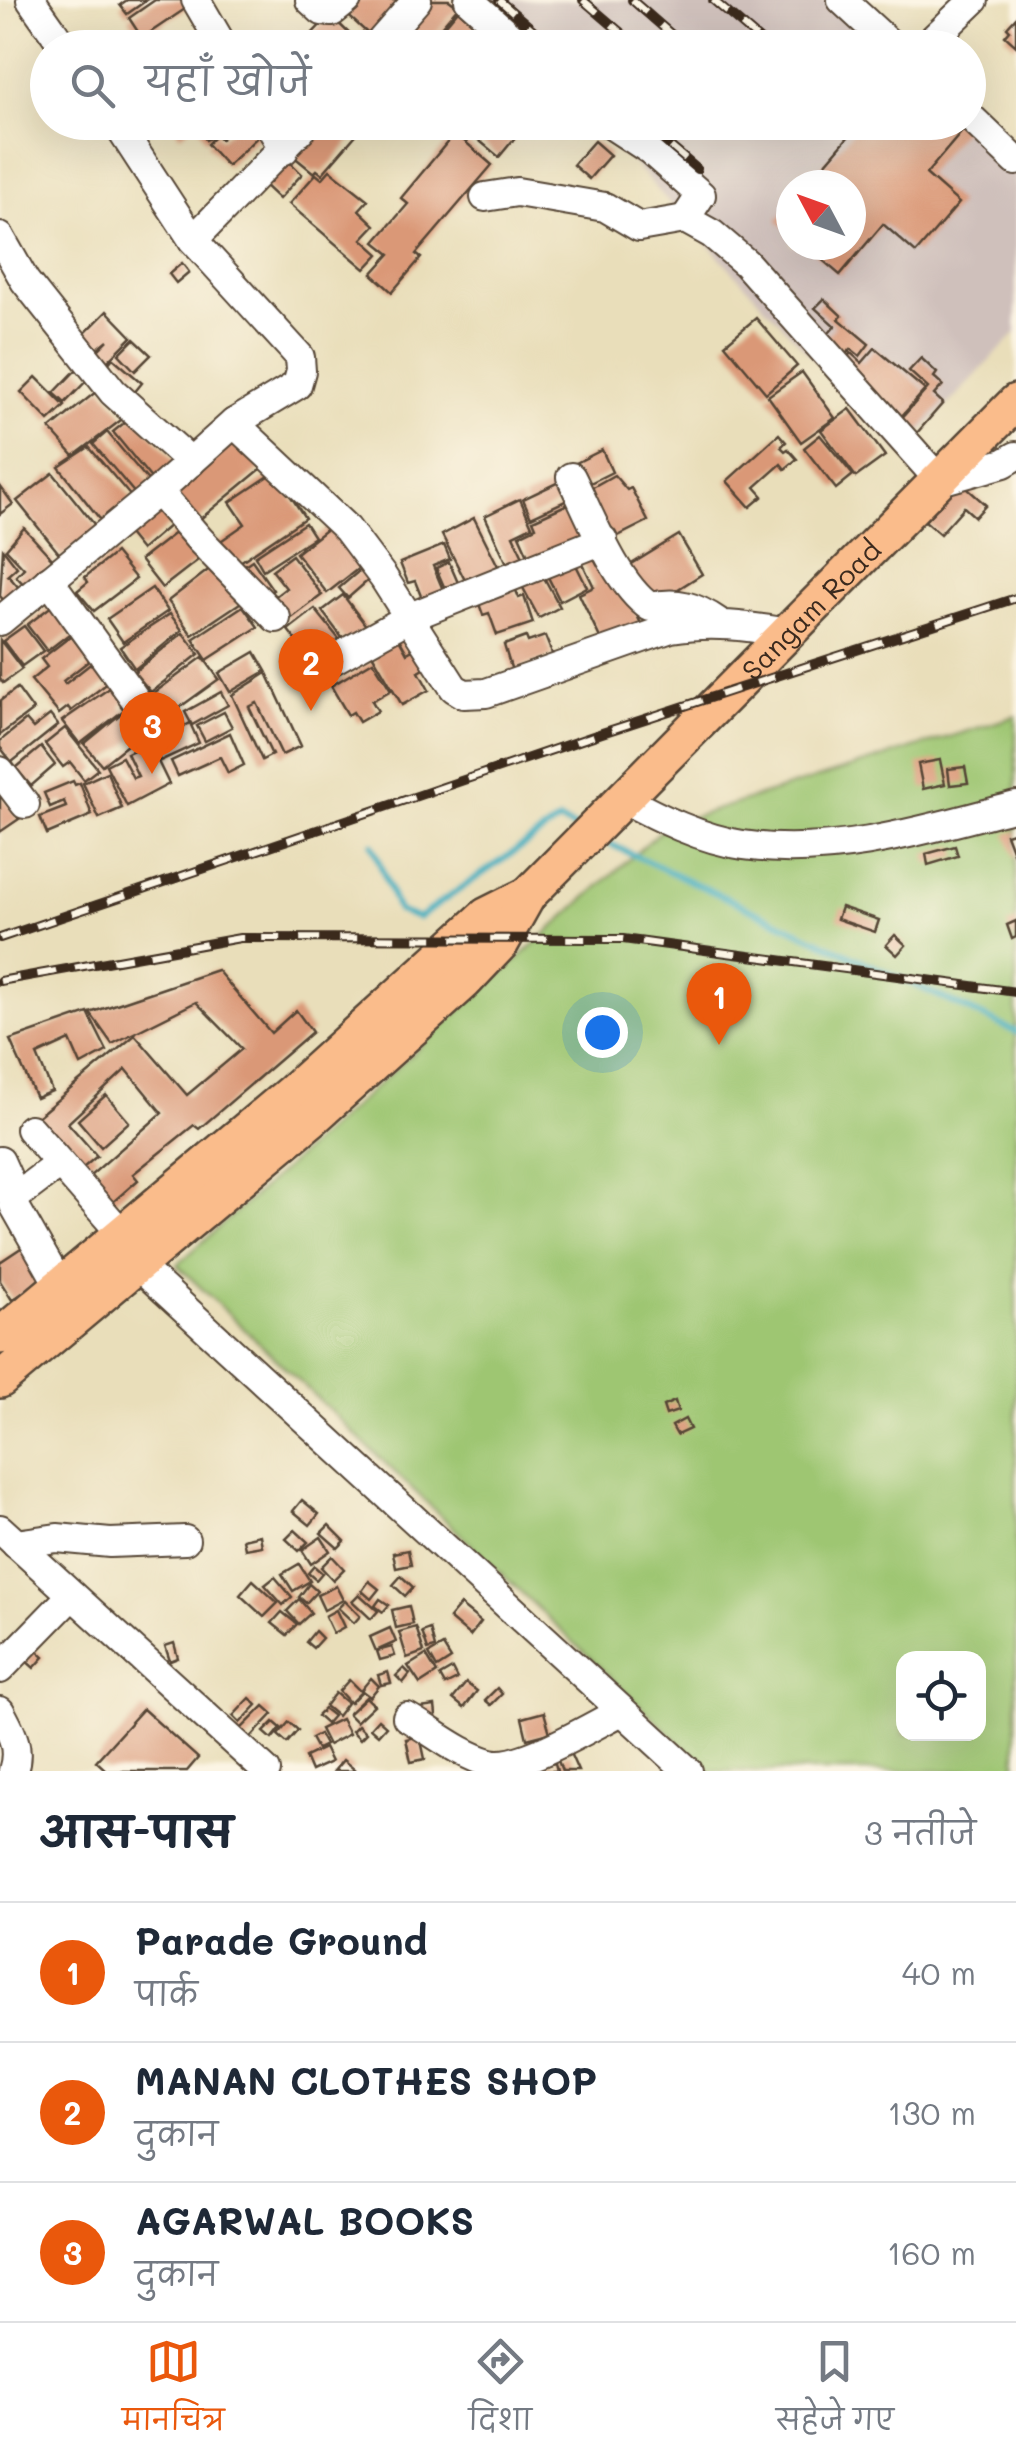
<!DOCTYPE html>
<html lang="hi">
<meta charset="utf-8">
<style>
body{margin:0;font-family:Mali,"Playpen Sans Deva",sans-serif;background:#f6f6f7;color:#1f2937}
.controls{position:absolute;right:30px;bottom:30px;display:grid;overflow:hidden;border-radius:20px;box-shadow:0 10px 40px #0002}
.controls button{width:90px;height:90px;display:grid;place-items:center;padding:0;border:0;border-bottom:2px solid #e0e1e3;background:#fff;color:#1f2937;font:50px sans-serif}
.compass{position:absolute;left:776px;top:170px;width:90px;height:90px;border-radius:50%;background:#fff;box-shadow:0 10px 40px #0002;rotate:311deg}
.you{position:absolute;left:602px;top:1032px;width:35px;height:35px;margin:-25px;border:8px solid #fff;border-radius:50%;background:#1a73e8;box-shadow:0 0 0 15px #1a73e833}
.badge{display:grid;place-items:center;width:65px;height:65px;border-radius:50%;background:#ea580c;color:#fff;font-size:32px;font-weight:700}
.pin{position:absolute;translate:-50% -82px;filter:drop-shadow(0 2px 5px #0008)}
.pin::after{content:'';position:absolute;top:52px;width:35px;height:30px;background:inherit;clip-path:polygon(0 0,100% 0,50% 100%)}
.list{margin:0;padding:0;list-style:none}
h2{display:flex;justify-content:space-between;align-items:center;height:130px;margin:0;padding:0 40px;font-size:42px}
h2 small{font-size:32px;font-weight:400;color:#747a83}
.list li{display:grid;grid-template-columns:65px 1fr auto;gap:30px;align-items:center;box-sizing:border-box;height:140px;padding:0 40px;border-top:2px solid #e0e1e3}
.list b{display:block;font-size:38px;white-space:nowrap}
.list p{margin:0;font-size:32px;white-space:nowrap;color:#747a83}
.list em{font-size:32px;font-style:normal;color:#747a83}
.icon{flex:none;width:55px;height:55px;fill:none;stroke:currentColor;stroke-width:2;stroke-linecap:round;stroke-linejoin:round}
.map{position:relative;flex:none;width:1016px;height:1771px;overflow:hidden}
.search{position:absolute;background:#fff;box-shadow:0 10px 40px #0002;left:30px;right:30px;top:30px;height:110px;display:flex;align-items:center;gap:25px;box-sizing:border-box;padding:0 35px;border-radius:55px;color:#747a83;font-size:38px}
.sheet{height:550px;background:#fff}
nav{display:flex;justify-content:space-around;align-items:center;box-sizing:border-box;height:140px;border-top:2px solid #e0e1e3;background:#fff;font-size:28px;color:#747a83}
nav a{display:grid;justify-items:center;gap:5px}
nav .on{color:#ea580c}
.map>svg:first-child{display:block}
</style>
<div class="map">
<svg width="1016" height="1771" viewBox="0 0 1016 1771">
<rect width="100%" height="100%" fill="#fcf5e5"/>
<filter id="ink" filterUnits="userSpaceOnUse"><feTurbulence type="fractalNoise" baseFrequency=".01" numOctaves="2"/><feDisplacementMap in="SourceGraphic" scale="20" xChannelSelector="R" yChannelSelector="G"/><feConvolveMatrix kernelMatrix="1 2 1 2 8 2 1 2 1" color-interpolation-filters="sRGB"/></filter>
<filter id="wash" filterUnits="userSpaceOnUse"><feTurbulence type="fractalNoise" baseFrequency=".0048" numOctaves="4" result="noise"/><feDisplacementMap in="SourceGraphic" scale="40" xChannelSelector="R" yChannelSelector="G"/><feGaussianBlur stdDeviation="2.25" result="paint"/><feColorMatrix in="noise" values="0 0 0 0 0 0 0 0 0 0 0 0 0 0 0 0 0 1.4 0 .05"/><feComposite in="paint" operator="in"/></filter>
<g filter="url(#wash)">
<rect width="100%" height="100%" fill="#e9deba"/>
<!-- industrial -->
<g fill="#cfc0bb" fill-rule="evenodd">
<polygon points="458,0 841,0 898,47 511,47"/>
<path d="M 968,122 L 1016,155 L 1016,333 L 901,454 L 596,123 ZM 791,185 L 851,185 L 851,245 L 791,245 Z"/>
</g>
<!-- green -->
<path fill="#9ec672" stroke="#6c7848" stroke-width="2.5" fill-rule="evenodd" d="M 1016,716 L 1016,1771 L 709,1771 L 177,1265 L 667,825 ZM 904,1658 L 978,1658 L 978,1734 L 904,1734 Z"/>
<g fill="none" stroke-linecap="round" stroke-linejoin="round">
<!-- stream -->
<g stroke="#3fadbe" stroke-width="6">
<polyline points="597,838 1016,1032"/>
<polyline points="372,844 398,911 418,918 559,821 577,829"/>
</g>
</g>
<g id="blocks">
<!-- building -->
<g fill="#da9877">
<polygon points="127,0 147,0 127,14 120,5"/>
<polygon points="155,0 188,0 191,5 142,38 129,18"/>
<polygon points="351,0 411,0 375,40 342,10"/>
<polygon points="426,0 449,0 458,7 423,48 385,48"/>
<polygon points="458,10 501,48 434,48 430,43"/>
<polygon points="330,15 357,41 363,33 372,42 367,48 318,48 308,38"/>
<polygon points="1016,17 1016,46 1005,36 1010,30 1007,27"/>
<polygon points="205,36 210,48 181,48"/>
<polygon points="171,122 198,122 180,135"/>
<polygon points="203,122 236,122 206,140 198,126"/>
<polygon points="244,122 264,122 268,127 227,166 207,144 216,135 221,139 236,124 239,127"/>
<polygon points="320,122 367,122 322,174 317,170 314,173 292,155"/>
<polygon points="477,122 528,122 499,157 469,132"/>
<polygon points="861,122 959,122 965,128 926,174 959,203 916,253 883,224 840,275 805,245 851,245 851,185 807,185"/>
<polygon points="455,133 492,165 416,254 421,258 392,292 372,274 390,254 375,242 408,204 401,198"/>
<polygon points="594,141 610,155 589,179 573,165"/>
<polygon points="287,160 302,174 279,199 264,185"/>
<polygon points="330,170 368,200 359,210 375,225 362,239 379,254 365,269 289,204 316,174 322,179"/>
<polygon points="791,204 791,233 777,221"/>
<polygon points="182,263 189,272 176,283 169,274"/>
<polygon points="824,299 842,316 839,319 869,344 860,356 851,349 844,356 824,339 835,326 815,308"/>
<polygon points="107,311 132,337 103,366 93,355 108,340 97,349 83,335"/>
<polygon points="756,318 797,366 766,393 725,344"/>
<polygon points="134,339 151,355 135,371 119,354"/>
<polygon points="875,348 925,390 898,420 841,364 851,353 862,363"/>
<polygon points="113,358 142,383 129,399 103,370"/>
<polygon points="921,358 937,373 934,377 943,385 934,395 943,403 916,434 900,420 928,388 909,371"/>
<polygon points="79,367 90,377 65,403 54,393"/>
<polygon points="802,372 835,418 801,442 768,396"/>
<polygon points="36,377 65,406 49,421 21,392"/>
<polygon points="102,387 125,417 74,456 50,429"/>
<polygon points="850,409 885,456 856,477 821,430"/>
<polygon points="135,414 180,468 158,487 113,432"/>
<polygon points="232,431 262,468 193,525 162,489"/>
<polygon points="107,432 151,484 137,496 93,444"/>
<polygon points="779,434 786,442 781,447 785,451 788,449 797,459 785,469 781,464 755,487 763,496 750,507 727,481"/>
<polygon points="820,435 853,475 836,489 804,448"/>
<polygon points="89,447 133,499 103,523 59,467"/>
<polygon points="602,450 612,472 580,488 570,466"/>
<polygon points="275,472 305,518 228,570 212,547 245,524 230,502"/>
<polygon points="53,473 98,529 62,557 17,501"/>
<polygon points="614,475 627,490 631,488 648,521 612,539 584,492"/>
<polygon points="563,480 572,498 531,517 523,499"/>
<polygon points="960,482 986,505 975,517 964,507 940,534 925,521"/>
<polygon points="0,486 13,504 0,514"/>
<polygon points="161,498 178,518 141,550 124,529"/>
<polygon points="520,499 532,526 513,535 527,565 511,572 485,516"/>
<polygon points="579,499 597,537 533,566 519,535 536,527 533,520"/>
<polygon points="474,518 502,574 470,590 442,535"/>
<polygon points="305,523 314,537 263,570 255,556"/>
<polygon points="333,524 364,564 327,593 296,553"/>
<polygon points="185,525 207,553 162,588 140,560"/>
<polygon points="24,528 54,561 30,591 16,576 24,568 6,549"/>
<polygon points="679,535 702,574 651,606 627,567"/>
<polygon points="444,545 450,559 433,566 446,597 425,606 415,581 408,583 400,563"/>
<polygon points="605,546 641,624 602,642 579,594 594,587 580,558"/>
<polygon points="3,549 17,567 8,575 25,595 10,608 0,596"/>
<polygon points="115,553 136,579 94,611 77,591 88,582 85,577"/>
<polygon points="292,555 322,595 289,620 273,598 286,588 272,570"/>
<polygon points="573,559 587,587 560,601 546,573"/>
<polygon points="252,560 273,590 255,604 232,574"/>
<polygon points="449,562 462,592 449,598 436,568"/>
<polygon points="216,564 243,601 192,635 168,601"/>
<polygon points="365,566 373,576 348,598 339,588"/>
<polygon points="542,574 560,607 539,618 521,584"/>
<polygon points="152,588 168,611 123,642 107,619"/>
<polygon points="515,588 519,598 524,596 533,623 497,635 489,613 483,615 478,601"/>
<polygon points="343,595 367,627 346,643 322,611"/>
<polygon points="53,605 73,631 47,651 27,625"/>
<polygon points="243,606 258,627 207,660 193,639"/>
<polygon points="315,609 343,644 316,666 288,630"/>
<polygon points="170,614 182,630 135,669 120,647"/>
<polygon points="24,626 43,651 22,666 3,641"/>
<polygon points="183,633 199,654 151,692 134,672"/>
<polygon points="397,635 407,653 422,645 433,664 419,672 429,690 402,705 370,650"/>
<polygon points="71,636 90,660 63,681 65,684 93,662 109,682 71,711 68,707 59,714 31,680 47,667 41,659"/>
<polygon points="545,636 553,656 512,671 504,645 526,637 528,642"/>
<polygon points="0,640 22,669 3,683 0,679"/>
<polygon points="255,652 266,671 230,692 219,673"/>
<polygon points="203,657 219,679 169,715 154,693"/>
<polygon points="373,661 391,690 372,701 378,711 359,722 353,712 348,715 331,686"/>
<polygon points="267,673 301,746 282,755 257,703 249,707 272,755 262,760 232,695"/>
<polygon points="114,685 127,701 121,706 124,710 80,744 62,721"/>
<polygon points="17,688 33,710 0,735 0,701"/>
<polygon points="221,692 228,705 192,725 185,712"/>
<polygon points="129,707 147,729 102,765 84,744"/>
<polygon points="224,712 232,727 205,741 197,726"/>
<polygon points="50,715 58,725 12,762 0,747 0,741 26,720 33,728"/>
<polygon points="180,716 185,726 190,723 199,743 160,761 147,732"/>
<polygon points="65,728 98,769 84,780 70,762 63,767 45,744"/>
<polygon points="230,733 244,765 228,773 220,757 178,776 171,761"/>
<polygon points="149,743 169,784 127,806 106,765 122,757 133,778 138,776 127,753"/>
<polygon points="41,747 55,765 31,786 16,768"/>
<polygon points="940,760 945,784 923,789 918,764"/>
<polygon points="965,767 968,783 950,785 948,769"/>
<polygon points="107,772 122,808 99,818 83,783"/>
<polygon points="73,781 75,785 80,783 92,815 47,834 40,817 66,807 64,801 50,807 44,793"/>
<polygon points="2,796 19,819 0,832 0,798"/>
<polygon points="1016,831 1016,860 1006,834"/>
<polygon points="955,846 958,856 928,865 926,854"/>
<polygon points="841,907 879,920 875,932 837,919"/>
<polygon points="1016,921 1016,937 1012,939 1007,925"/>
<polygon points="895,935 906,945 897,955 886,945"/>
<polygon points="217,970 271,1033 296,1010 312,1032 199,1129 194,1125 133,1174 138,1180 105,1209 82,1183 162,1113 126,1069 68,1123 97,1156 77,1173 31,1122 135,1035 187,1095 242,1049 196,1002 112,1044 90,1013"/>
<polygon points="88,1013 107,1051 81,1065 70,1040 37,1055 52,1091 36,1098 10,1040"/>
<polygon points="106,1095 129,1122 101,1147 78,1120"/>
<polygon points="30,1242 51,1275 12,1300 0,1281 0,1262"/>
<polygon points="675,1401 678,1411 666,1415 663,1406"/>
<polygon points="685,1419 690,1429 677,1435 672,1426"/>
<polygon points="302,1500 319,1514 310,1525 293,1511"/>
<polygon points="329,1525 345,1541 338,1548 321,1533"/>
<polygon points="295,1530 308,1542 299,1551 286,1539"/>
<polygon points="260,1535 262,1546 245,1549 243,1539"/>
<polygon points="321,1537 330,1551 311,1564 302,1550"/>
<polygon points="408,1550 411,1565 396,1568 393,1553"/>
<polygon points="332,1556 344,1569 333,1580 321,1567"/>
<polygon points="299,1564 310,1581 293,1591 282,1574"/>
<polygon points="314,1566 322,1573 316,1580 308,1573"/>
<polygon points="401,1576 413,1587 405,1596 393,1585"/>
<polygon points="275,1577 292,1597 283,1605 265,1585"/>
<polygon points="253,1580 278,1603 264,1617 240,1595"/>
<polygon points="369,1581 379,1589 371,1599 362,1591"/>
<polygon points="309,1584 317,1591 306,1603 299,1597"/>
<polygon points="336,1586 343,1600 324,1610 317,1595"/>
<polygon points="359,1594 378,1611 371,1619 352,1601"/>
<polygon points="299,1599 311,1613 299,1624 287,1611"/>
<polygon points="380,1599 389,1605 383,1612 375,1606"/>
<polygon points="345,1601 360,1616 354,1623 338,1608"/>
<polygon points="460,1605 481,1622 470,1636 449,1618"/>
<polygon points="409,1606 413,1624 396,1628 392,1610"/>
<polygon points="336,1610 344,1627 333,1633 325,1616"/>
<polygon points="282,1612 297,1624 287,1635 272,1623"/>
<polygon points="416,1627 424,1652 407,1658 399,1632"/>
<polygon points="390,1628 396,1642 376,1651 370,1637"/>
<polygon points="430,1629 435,1648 428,1650 422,1632"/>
<polygon points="315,1631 322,1638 313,1648 306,1642"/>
<polygon points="174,1643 178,1658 170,1661 165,1646"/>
<polygon points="443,1646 451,1659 437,1668 429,1654"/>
<polygon points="392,1647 395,1656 380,1660 377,1651"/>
<polygon points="35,1649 44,1657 34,1668 25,1660"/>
<polygon points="426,1655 437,1673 420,1684 408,1666"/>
<polygon points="404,1668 410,1674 403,1683 396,1676"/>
<polygon points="452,1669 457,1679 445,1685 440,1676"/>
<polygon points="388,1672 391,1683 381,1685 378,1675"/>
<polygon points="371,1678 379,1686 370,1697 361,1690"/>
<polygon points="349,1680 361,1692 350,1703 339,1691"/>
<polygon points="466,1683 477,1691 464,1708 453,1699"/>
<polygon points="497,1688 502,1694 491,1705 485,1700"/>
<polygon points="335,1693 347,1703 337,1716 325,1706"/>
<polygon points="366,1697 374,1705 356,1722 348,1714"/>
<polygon points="250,1698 257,1705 240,1723 233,1716"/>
<polygon points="264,1706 273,1714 240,1749 230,1740"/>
<polygon points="435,1706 437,1724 421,1726 420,1708"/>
<polygon points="143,1709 198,1758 187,1771 107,1771 96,1761"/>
<polygon points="324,1709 333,1716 326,1724 317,1716"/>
<polygon points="544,1712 550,1733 527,1739 522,1718"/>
<polygon points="341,1719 349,1734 328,1745 320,1729"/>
<polygon points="378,1719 386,1726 378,1735 370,1728"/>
<polygon points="274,1722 281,1728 272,1739 264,1732"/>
<polygon points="289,1722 298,1730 287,1743 278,1735"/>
<polygon points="358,1725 366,1733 360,1739 352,1731"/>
<polygon points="319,1734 325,1745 317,1749 311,1738"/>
<polygon points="420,1736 425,1759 411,1762 406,1739"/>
<polygon points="324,1748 331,1762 311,1771 305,1757"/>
<polygon points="570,1753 578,1771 562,1771 557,1758"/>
<polygon points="343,1760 354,1769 352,1771 334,1771"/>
<polygon points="555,1763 557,1771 539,1771 538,1767"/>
</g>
</g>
</g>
<g filter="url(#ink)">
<use href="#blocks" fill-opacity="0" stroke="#554535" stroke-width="2.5"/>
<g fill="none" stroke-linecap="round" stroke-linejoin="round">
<!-- minor casing -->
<g stroke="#554535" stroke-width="32">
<g id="minor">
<polyline points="31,0 65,48"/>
<polyline points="196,0 224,48"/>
<polyline points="310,0 322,11 332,12 347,0"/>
<polyline points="469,0 523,48"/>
<polyline points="842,0 894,48"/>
<polyline points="926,46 974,0"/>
<polyline points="375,48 417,0"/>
<polyline points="968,115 1016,161"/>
<path d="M 116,122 L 193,240 L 300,357 L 301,371 L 297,385 L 234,423 L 347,529 L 383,577 L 454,688 L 464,694 L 486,693 L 671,628 C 712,621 747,626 788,633"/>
<polyline points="268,122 284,150"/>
<polyline points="607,122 650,150 701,195 685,219"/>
<polyline points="485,197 517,192 605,207 639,227 685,219 712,234 746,263 940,481 1004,463 1016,456"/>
<polyline points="0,237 25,281 113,392 191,462"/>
<polyline points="193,240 308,122"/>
<path d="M 571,477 C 590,515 616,584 650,607 C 677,601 695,606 718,622"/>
<polyline points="158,491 200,540 276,618"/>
<polyline points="49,580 146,714"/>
<polyline points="0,621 158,491 234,423"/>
<polyline points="322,666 410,617 603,540"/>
<polyline points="0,771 25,804"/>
<path d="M 622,798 C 659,818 701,839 743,845 C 835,858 928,829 1016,806"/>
<polyline points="30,1129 122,1234"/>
<polyline points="0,1161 9,1181 14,1205 60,1286"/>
<polyline points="14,1198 59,1164"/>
<polyline points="122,1251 688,1771"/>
<polyline points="0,1529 266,1771"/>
<polyline points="16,1544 57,1538 110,1543 185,1540"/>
<polyline points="0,1669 72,1595"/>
<path d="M 0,1711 C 11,1732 21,1747 13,1771"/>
<path d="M 407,1717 C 433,1732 461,1755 490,1763 C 520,1771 593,1725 622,1711"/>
</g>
</g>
<!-- major casing -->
<g stroke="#554535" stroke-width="40">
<g id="major">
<polyline points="0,1336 292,1092 486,916 528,895"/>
<path id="s1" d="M 0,1380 L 314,1117 L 464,982 L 501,943 L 528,895 L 1016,402"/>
</g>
</g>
<!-- minor -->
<use href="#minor" stroke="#fff" stroke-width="28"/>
<!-- major -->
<use href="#major" stroke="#fabc8b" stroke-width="35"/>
<!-- rail casing -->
<g stroke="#3b2a1e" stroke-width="10">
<g id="rail">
<polyline points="499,0 554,48"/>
<polyline points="583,0 639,48"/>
<polyline points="632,0 687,48"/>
<polyline points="713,0 769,48"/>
<polyline points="642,122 697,169"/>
<polyline points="727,122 735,129"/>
<polyline points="0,938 602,733 1016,598"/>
<polyline points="0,981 240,938 623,939 1016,992"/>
</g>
</g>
<!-- rail -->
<use href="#rail" stroke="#fcf5e5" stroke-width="6" stroke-dasharray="19" stroke-linecap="butt"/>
</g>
</g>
<g text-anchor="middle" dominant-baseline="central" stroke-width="8" stroke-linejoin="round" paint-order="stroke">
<!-- street labels -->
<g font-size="28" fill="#3b2a1e" stroke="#fcf5e5">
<text stroke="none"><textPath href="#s1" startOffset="1122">Sangam Road</textPath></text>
</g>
</g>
</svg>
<div class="controls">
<button><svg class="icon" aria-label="locate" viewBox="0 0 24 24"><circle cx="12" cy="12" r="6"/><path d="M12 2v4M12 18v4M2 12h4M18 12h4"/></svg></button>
</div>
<svg class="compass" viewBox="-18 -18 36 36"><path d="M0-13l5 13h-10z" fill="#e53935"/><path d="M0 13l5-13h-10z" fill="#747a83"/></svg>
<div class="you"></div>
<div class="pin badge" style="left:719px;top:1045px">1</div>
<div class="pin badge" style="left:311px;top:711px">2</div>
<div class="pin badge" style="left:152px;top:774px">3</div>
<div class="search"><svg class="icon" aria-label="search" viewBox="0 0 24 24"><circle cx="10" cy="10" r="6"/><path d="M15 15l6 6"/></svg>यहाँ खोजें</div>
</div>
<section class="sheet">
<h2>आस-पास<small>3 नतीजे</small></h2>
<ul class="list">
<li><span class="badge">1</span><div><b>Parade Ground</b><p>पार्क</p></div><em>40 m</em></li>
<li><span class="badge">2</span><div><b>MANAN CLOTHES SHOP</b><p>दुकान</p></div><em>130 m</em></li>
<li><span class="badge">3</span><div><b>AGARWAL BOOKS</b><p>दुकान</p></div><em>160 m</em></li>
</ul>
</section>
<nav>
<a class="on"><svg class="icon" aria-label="map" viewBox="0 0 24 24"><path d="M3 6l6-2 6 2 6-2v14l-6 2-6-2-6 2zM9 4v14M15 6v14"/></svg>मानचित्र</a>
<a><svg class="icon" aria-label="directions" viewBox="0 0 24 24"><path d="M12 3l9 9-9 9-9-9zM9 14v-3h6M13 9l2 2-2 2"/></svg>दिशा</a>
<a><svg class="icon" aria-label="saved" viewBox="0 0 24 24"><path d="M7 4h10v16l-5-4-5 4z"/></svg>सहेजे गए</a>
</nav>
